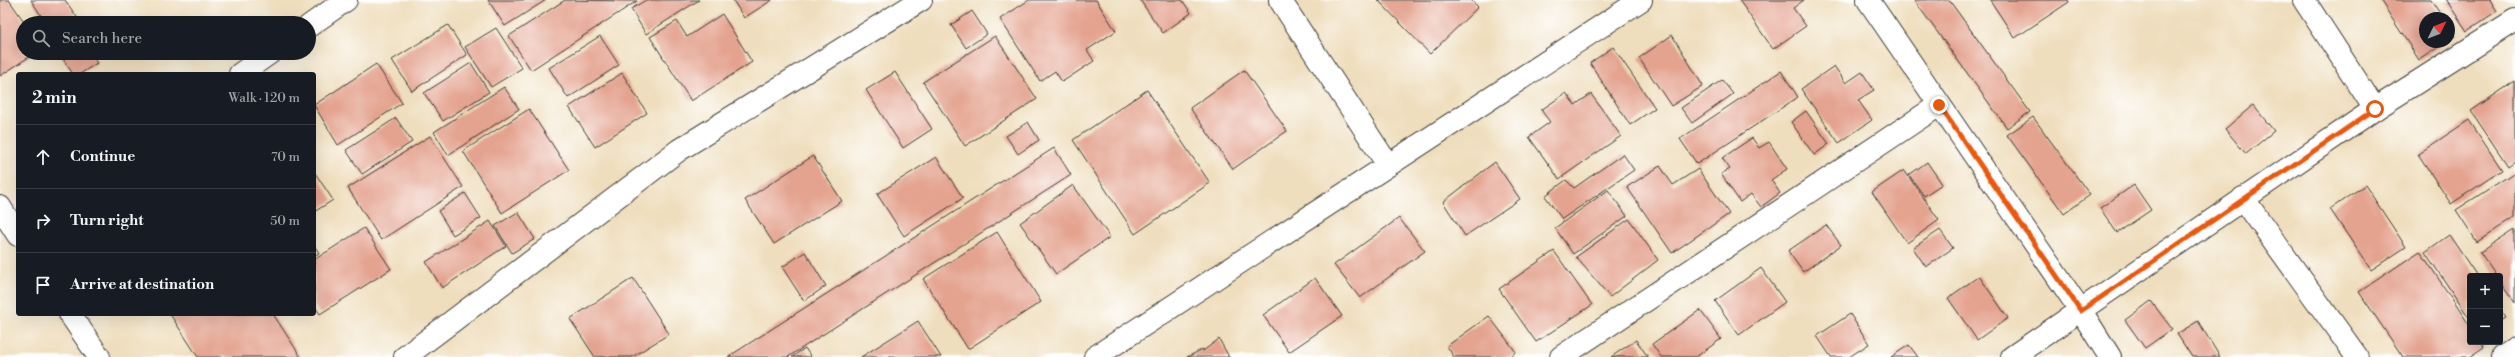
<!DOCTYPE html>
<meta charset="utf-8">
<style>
body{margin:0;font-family:"Libre Bodoni",serif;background:#20242c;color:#f1f3f6}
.controls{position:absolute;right:12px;bottom:12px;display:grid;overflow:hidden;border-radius:4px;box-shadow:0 4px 16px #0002}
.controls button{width:36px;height:36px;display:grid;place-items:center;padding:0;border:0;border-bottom:1px solid #363941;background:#171b24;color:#f1f3f6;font:20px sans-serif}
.compass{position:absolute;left:2419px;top:12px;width:36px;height:36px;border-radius:50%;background:#171b24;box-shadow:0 4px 16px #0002;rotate:47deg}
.stop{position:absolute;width:12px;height:12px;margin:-9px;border:3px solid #ea580c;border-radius:50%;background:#fff}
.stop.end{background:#ea580c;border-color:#fff;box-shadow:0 1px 4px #0008}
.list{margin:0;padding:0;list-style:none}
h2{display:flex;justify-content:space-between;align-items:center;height:52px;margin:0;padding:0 16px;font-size:17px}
h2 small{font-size:13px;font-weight:400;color:#9ea1a6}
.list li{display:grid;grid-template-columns:26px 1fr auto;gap:12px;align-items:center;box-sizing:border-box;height:64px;padding:0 16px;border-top:1px solid #363941}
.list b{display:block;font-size:15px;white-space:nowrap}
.list em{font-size:13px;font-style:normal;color:#9ea1a6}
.icon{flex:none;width:22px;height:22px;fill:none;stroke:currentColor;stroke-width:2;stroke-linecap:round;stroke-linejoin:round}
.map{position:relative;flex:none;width:2515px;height:357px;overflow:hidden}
.search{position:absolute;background:#171b24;box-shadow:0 4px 16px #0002;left:16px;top:16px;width:300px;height:44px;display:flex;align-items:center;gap:10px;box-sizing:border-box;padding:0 14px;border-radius:22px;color:#9ea1a6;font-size:15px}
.panel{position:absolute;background:#171b24;box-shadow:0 4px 16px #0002;left:16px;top:72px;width:300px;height:244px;border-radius:4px}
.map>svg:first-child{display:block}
</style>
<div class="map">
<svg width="2515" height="357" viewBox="0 0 2515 357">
<rect width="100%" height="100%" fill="#fff"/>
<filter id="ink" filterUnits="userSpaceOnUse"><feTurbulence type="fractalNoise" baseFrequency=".025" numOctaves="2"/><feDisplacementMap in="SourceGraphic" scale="8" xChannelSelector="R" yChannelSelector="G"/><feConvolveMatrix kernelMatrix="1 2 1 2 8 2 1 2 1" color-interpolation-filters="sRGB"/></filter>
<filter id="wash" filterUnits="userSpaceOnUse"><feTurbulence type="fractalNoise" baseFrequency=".012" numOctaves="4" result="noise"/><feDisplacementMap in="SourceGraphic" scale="16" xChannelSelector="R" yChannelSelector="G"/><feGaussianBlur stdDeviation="0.9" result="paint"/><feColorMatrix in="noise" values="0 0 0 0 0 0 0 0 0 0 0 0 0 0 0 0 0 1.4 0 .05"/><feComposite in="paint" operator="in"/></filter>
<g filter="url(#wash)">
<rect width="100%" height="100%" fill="#efdebd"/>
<g id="blocks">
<!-- building -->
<g fill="#e4a38f">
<polygon points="0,0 9,0 25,23 23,23 23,53 35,53 0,76"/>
<polygon points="31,0 65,0 81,23 46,23"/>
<polygon points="488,0 546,0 505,26"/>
<polygon points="565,0 637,1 531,70 509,36"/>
<polygon points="646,0 699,0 646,34 631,9"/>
<polygon points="733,0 772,0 744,18"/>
<polygon points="1029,0 1096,0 1116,31 1087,50 1094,61 1062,82 1055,71 1040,81 1000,19"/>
<polygon points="1140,0 1182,0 1191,13 1163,33"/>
<polygon points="1378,0 1471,0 1478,7 1430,54"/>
<polygon points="1739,0 1804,0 1793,8 1806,26 1773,49"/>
<polygon points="1914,0 1949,0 2030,112 2007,128"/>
<polygon points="1990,0 2068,0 2069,2 2015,38"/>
<polygon points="2380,0 2431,0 2443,18 2425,18 2425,42 2446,42 2419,60"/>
<polygon points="2446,0 2490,0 2497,11 2467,31"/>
<polygon points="972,11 987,34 966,48 951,25"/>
<polygon points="722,14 752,62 691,101 650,37 677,21 687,37"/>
<polygon points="448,25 467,55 412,91 392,60"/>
<polygon points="2449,26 2455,36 2449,40"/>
<polygon points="496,28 522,68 491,87 465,47"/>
<polygon points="1672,35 1703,86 1671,106 1639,58"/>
<polygon points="600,36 619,65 568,98 549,68"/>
<polygon points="995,36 1037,99 965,146 923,82"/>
<polygon points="1613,47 1655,108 1630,125 1590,63"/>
<polygon points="65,53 90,53 97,63 80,74 73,74 61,56"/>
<polygon points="471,63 489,92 443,121 424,93"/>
<polygon points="376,64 402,103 338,145 314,105"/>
<polygon points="1834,66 1846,83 1862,72 1874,90 1858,100 1872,120 1839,143 1801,89"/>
<polygon points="1244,70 1287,131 1233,169 1190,108"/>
<polygon points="1781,71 1798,97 1697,164 1680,139"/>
<polygon points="895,72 932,129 903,148 866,90"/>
<polygon points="622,73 647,113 595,147 569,107"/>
<polygon points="1722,80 1733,94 1692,123 1681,108"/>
<polygon points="2515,81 2515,161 2508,166 2471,111"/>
<polygon points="504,87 519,109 448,155 434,132"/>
<polygon points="1147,90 1210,183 1135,234 1073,140"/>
<polygon points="1566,93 1575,105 1591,94 1621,136 1559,179 1529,137 1550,122 1541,110"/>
<polygon points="2253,105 2274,131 2246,154 2225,129"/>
<polygon points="529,109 569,170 502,213 463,151"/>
<polygon points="1806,111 1829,144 1814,155 1791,122"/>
<polygon points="2033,117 2090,195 2064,214 2007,135"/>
<polygon points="396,118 412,142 362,174 346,150"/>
<polygon points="2469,120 2502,170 2451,204 2418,154"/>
<polygon points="1028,122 1039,140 1018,154 1006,136"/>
<polygon points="430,136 463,187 381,240 348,188"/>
<polygon points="1752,138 1759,148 1769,142 1787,169 1771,180 1780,193 1761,207 1751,194 1740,202 1721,174 1730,169 1722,158"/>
<polygon points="1054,148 1071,175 788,357 728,357"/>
<polygon points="1623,154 1634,170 1562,219 1545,196 1566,180 1574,188"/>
<polygon points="813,156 842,201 774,244 745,200"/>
<polygon points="936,157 963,198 904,236 877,194"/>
<polygon points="1495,162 1520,199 1465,236 1443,202"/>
<polygon points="1927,162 1942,184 1924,196 1909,175"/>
<polygon points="1660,166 1673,185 1698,169 1729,214 1672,253 1627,187"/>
<polygon points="1904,170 1939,220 1907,243 1872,192"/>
<polygon points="2515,172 2515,217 2477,242 2456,210"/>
<polygon points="315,173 333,200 314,212 314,174"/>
<polygon points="1073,185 1110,237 1056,274 1020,223"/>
<polygon points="2134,185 2151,210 2117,233 2100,208"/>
<polygon points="2365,185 2406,247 2371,270 2330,209"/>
<polygon points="1608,190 1627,216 1573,254 1555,228"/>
<polygon points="465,193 481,218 453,235 438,211"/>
<polygon points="518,212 535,239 512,253 495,226"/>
<polygon points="1399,218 1425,251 1360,298 1334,265"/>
<polygon points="1629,219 1658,260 1610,297 1576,257"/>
<polygon points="490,221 506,246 442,288 426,262"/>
<polygon points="1826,225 1841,245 1803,272 1788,251"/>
<polygon points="364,228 391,269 320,314 314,305 314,260"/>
<polygon points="2515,229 2515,303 2500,281 2500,276 2496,276 2480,252"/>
<polygon points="1940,230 1953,248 1926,267 1913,248"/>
<polygon points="997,232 1041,302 968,349 923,279"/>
<polygon points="2449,235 2477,276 2470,276 2470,319 2425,252"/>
<polygon points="314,245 319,253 314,256"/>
<polygon points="1554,251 1592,305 1536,342 1499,289"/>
<polygon points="2420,251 2470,326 2470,342 2481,342 2484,347 2469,357 2403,357 2359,292"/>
<polygon points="805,252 826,286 804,301 782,267"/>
<polygon points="1761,268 1785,302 1739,335 1715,301"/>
<polygon points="1979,276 2008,318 1977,340 1948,298"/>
<polygon points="633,278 669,334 632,357 595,357 570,319"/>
<polygon points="1315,278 1342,316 1289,352 1263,315"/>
<polygon points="2151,301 2172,329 2145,348 2125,320"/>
<polygon points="1700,310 1721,339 1696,357 1661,357 1652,344"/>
<polygon points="2500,310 2505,318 2500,321"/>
<polygon points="170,314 273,314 301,357 198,357"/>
<polygon points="1850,314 1869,344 1849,357 1831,357 1817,336"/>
<polygon points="1489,316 1516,352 1509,357 1454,357 1447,346"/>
<polygon points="918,321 941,357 861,357"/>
<polygon points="2198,321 2220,357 2192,357 2177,334"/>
<polygon points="1219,339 1229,357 1187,357 1203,349 1203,351"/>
<polygon points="1636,340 1648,357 1611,357"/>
<polygon points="1909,345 1918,357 1891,357"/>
<polygon points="805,348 811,357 792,357"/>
</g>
</g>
</g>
<g filter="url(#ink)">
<use href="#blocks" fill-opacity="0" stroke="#3c3934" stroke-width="1"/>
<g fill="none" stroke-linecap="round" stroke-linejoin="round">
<!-- minor casing -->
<g stroke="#3c3934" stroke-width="24">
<g id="minor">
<polyline points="1280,0 1388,165"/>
<polyline points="1868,0 2081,311 2110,357"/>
<polyline points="2304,0 2375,109"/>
<polyline points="309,26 346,0"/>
<polyline points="240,74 270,53"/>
<polyline points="2243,198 2357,357"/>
<polyline points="0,207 18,235"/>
<polyline points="70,314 99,357"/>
<polyline points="405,357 679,150 921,0"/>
<polyline points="1095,357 1641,0"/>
<polyline points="1561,357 1939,105"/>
<polyline points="2012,357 2375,109 2515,20"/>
<polyline points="2503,357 2515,349"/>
</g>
</g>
<!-- minor -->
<use href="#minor" stroke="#fff" stroke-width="22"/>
</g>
</g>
<g fill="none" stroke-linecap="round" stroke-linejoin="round" filter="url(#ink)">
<!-- route -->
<polyline stroke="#ea580c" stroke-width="5" points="1939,105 2081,311 2375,109"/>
</g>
</svg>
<div class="controls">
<button>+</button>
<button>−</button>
</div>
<svg class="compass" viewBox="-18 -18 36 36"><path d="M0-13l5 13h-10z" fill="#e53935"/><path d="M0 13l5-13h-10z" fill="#9ea1a6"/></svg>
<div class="stop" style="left:2375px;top:109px"></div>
<div class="stop end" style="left:1939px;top:105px"></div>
<div class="search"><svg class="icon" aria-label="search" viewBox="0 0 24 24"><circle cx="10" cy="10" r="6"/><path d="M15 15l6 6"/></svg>Search here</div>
<section class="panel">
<h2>2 min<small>Walk · 120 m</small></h2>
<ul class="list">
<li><svg class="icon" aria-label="ahead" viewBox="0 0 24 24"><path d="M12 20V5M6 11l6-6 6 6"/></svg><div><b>Continue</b></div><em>70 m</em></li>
<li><svg class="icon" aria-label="right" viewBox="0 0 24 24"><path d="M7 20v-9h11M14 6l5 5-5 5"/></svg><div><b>Turn right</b></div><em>50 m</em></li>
<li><svg class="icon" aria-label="arrive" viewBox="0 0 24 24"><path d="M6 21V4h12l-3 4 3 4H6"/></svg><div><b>Arrive at destination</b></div></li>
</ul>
</section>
</div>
